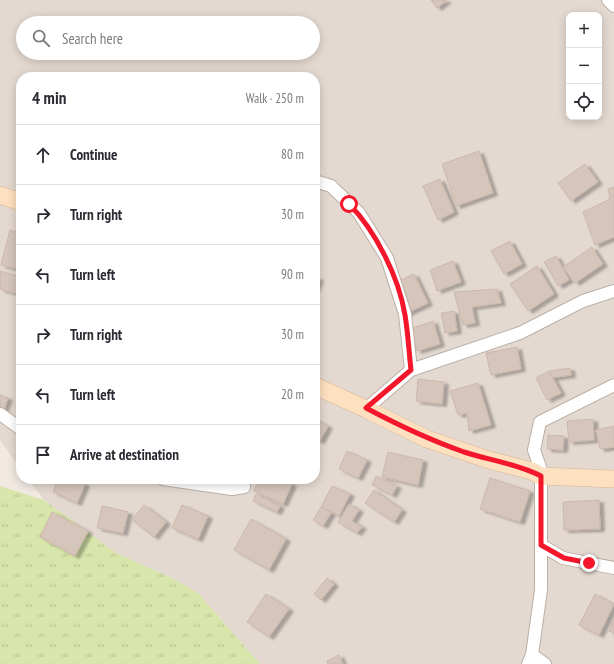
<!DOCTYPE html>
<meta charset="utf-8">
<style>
body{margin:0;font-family:"PT Sans Narrow",sans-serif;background:#f2f2f3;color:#2b2b33}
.controls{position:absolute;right:12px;top:12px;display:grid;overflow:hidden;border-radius:8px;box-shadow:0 2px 10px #0003}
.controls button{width:36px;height:36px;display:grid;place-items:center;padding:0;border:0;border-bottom:1px solid #e1e1e2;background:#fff;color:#2b2b33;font:20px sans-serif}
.stop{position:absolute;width:12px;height:12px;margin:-9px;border:3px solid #f4162a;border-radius:50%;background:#fff}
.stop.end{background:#f4162a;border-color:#fff;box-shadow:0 1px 4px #0008}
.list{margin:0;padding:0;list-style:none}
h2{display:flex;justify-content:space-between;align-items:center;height:52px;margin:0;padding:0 16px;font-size:17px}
h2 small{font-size:13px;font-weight:400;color:#7c7c81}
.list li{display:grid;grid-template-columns:26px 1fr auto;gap:12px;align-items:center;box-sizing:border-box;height:60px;padding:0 16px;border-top:1px solid #e1e1e2}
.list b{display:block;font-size:15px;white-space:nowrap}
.list em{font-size:13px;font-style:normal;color:#7c7c81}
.icon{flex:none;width:22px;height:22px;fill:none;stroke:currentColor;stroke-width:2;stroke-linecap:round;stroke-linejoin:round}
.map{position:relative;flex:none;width:614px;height:664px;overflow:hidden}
.search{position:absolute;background:#fff;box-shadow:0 2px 10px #0003;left:16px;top:16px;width:304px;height:44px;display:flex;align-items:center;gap:10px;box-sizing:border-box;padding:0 14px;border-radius:22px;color:#7c7c81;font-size:15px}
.panel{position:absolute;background:#fff;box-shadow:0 2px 10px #0003;left:16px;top:72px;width:304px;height:412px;border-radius:16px}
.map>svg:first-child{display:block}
</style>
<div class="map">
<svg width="614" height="664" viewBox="0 0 614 664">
<defs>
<pattern id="grass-tufts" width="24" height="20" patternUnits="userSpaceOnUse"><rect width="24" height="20" fill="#d8e5ab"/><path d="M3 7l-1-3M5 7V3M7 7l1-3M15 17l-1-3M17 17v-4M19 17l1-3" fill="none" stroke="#bbc594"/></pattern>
<filter id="shadow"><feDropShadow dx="4.5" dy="2.5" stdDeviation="1" flood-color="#0004"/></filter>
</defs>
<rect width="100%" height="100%" fill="#f1e9e2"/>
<!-- residential -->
<path fill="#e4d9d0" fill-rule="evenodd" d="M 0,0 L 614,0 L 614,664 L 260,664 L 198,593 L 172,578 L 116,553 L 44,500 L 28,479 L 315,479 L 315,77 L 21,77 L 21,470 L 0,440 ZM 569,15 L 599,15 L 599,117 L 569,117 ZM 23,23 L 313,23 L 313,53 L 23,53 Z"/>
<!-- grass -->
<polygon fill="url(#grass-tufts)" points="0,486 44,500 116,553 172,578 198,593 260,664 0,664"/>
<!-- building -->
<g fill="#d5c5bb" stroke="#ccb8ac" filter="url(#shadow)">
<polygon points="431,0 447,0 437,8"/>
<polygon points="479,151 493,193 456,206 442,164"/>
<polygon points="585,164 598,182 571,201 558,183"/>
<polygon points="440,179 454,212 438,220 423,186"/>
<polygon points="614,187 614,237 595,245 583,212 610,199 608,189"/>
<polygon points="10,230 21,233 21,270 1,265"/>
<polygon points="510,241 522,264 504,274 491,251"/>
<polygon points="592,247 603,264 575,283 563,267"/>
<polygon points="556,256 569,280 558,286 544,262"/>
<polygon points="453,261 461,282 437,291 430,270"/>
<polygon points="537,266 554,294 528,311 510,284"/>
<polygon points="0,271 21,277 21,295 0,289"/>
<polygon points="414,274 428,303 405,314 391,284"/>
<polygon points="315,277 319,278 315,290"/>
<polygon points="497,289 501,303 472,307 475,323 463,325 454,292"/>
<polygon points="454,311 457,331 445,333 441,313"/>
<polygon points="433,321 440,344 417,351 410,329"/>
<polygon points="517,347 521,369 491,375 486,353"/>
<polygon points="570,368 571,375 550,378 549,371"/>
<polygon points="549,371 561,393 547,400 536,378"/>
<polygon points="418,379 444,382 442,404 416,401"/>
<polygon points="478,383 491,425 469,431 467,413 458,415 450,391"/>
<polygon points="0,395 8,398 3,412 0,411"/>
<polygon points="315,419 328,426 320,441 315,439"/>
<polygon points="593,419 594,440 569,442 567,421"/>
<polygon points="614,426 614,447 600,449 596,430"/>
<polygon points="548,435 564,436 563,450 547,449"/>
<polygon points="347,451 367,460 358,478 339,469"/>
<polygon points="388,452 423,460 418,485 382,477"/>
<polygon points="376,476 397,486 392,495 372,485"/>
<polygon points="490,478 530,491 520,522 480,509"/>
<polygon points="58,479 73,479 85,484 77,503 53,492"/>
<polygon points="259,479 280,479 292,484 283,504 254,491"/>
<polygon points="332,486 350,494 339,516 321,507"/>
<polygon points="374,490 402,510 394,522 365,503"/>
<polygon points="256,494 280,506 277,512 253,501"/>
<polygon points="599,500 600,529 564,530 563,502"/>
<polygon points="349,504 359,510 352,521 362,527 357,533 338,522"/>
<polygon points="144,505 166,522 154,537 132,520"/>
<polygon points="182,505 208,516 198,539 172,528"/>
<polygon points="102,506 128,512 123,533 97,528"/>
<polygon points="321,507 331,513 323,526 313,520"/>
<polygon points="52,512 88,531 75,556 40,537"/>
<polygon points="251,519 286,539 269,570 234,550"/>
<polygon points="327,578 334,584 321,600 314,594"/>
<polygon points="266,594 289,609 269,637 247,622"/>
<polygon points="595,594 614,604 599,635 579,625"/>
<polygon points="614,619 614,633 609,631"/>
<polygon points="339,655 343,664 328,664 327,661"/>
</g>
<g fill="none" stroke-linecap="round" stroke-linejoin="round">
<!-- street casing -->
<g stroke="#bcafa5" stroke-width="14">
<g id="street">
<polyline points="608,0 614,6"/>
<polyline points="315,181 331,186 359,213 387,258 405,314 411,370"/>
<polyline points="366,409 411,370 520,333 583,301 614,291"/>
<polyline points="0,414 21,429"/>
<polyline points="163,479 232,489 244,487 244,479"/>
<polyline points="541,545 563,558 614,568"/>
<polyline points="532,655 545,664"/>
<polyline points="528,664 532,655 541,590 541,470 534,450 540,422 614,385"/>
</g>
</g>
<!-- secondary casing -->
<g stroke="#d3b495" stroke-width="18">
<g id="secondary">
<polyline points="0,195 21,202"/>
<polyline points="315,386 366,409 427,439 489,460 532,471 541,476 614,479"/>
</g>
</g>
<!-- street -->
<use href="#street" stroke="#fff" stroke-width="12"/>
<!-- secondary -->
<use href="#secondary" stroke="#fde0c0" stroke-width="17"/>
</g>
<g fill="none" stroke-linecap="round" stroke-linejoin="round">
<!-- route -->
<path stroke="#f4162a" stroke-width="5" d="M 349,204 C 376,231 399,278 405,315 C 408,333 409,352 411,370 L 366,408 C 398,425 430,440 464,452 C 489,460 518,464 541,476 L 541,545 L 564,558 L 589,563"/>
</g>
</svg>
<div class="controls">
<button>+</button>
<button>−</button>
<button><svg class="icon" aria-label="locate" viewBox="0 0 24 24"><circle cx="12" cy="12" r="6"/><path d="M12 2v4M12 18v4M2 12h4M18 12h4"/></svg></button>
</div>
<div class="stop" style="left:349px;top:204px"></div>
<div class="stop end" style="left:589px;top:563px"></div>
<div class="search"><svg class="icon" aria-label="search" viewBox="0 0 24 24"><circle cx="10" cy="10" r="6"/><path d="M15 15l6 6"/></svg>Search here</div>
<section class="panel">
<h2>4 min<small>Walk · 250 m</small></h2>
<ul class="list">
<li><svg class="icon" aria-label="ahead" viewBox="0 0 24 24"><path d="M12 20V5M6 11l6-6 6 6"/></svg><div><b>Continue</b></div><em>80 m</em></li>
<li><svg class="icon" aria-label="right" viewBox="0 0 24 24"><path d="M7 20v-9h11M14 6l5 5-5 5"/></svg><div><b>Turn right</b></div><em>30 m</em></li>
<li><svg class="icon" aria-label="left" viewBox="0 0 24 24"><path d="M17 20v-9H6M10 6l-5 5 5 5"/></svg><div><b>Turn left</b></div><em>90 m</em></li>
<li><svg class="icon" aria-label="right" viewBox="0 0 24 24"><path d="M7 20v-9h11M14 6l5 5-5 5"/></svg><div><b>Turn right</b></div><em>30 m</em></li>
<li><svg class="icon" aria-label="left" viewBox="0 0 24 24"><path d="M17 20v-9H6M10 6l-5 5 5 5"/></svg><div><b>Turn left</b></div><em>20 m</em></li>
<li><svg class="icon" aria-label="arrive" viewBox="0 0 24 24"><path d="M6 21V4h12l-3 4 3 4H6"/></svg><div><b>Arrive at destination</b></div></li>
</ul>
</section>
</div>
